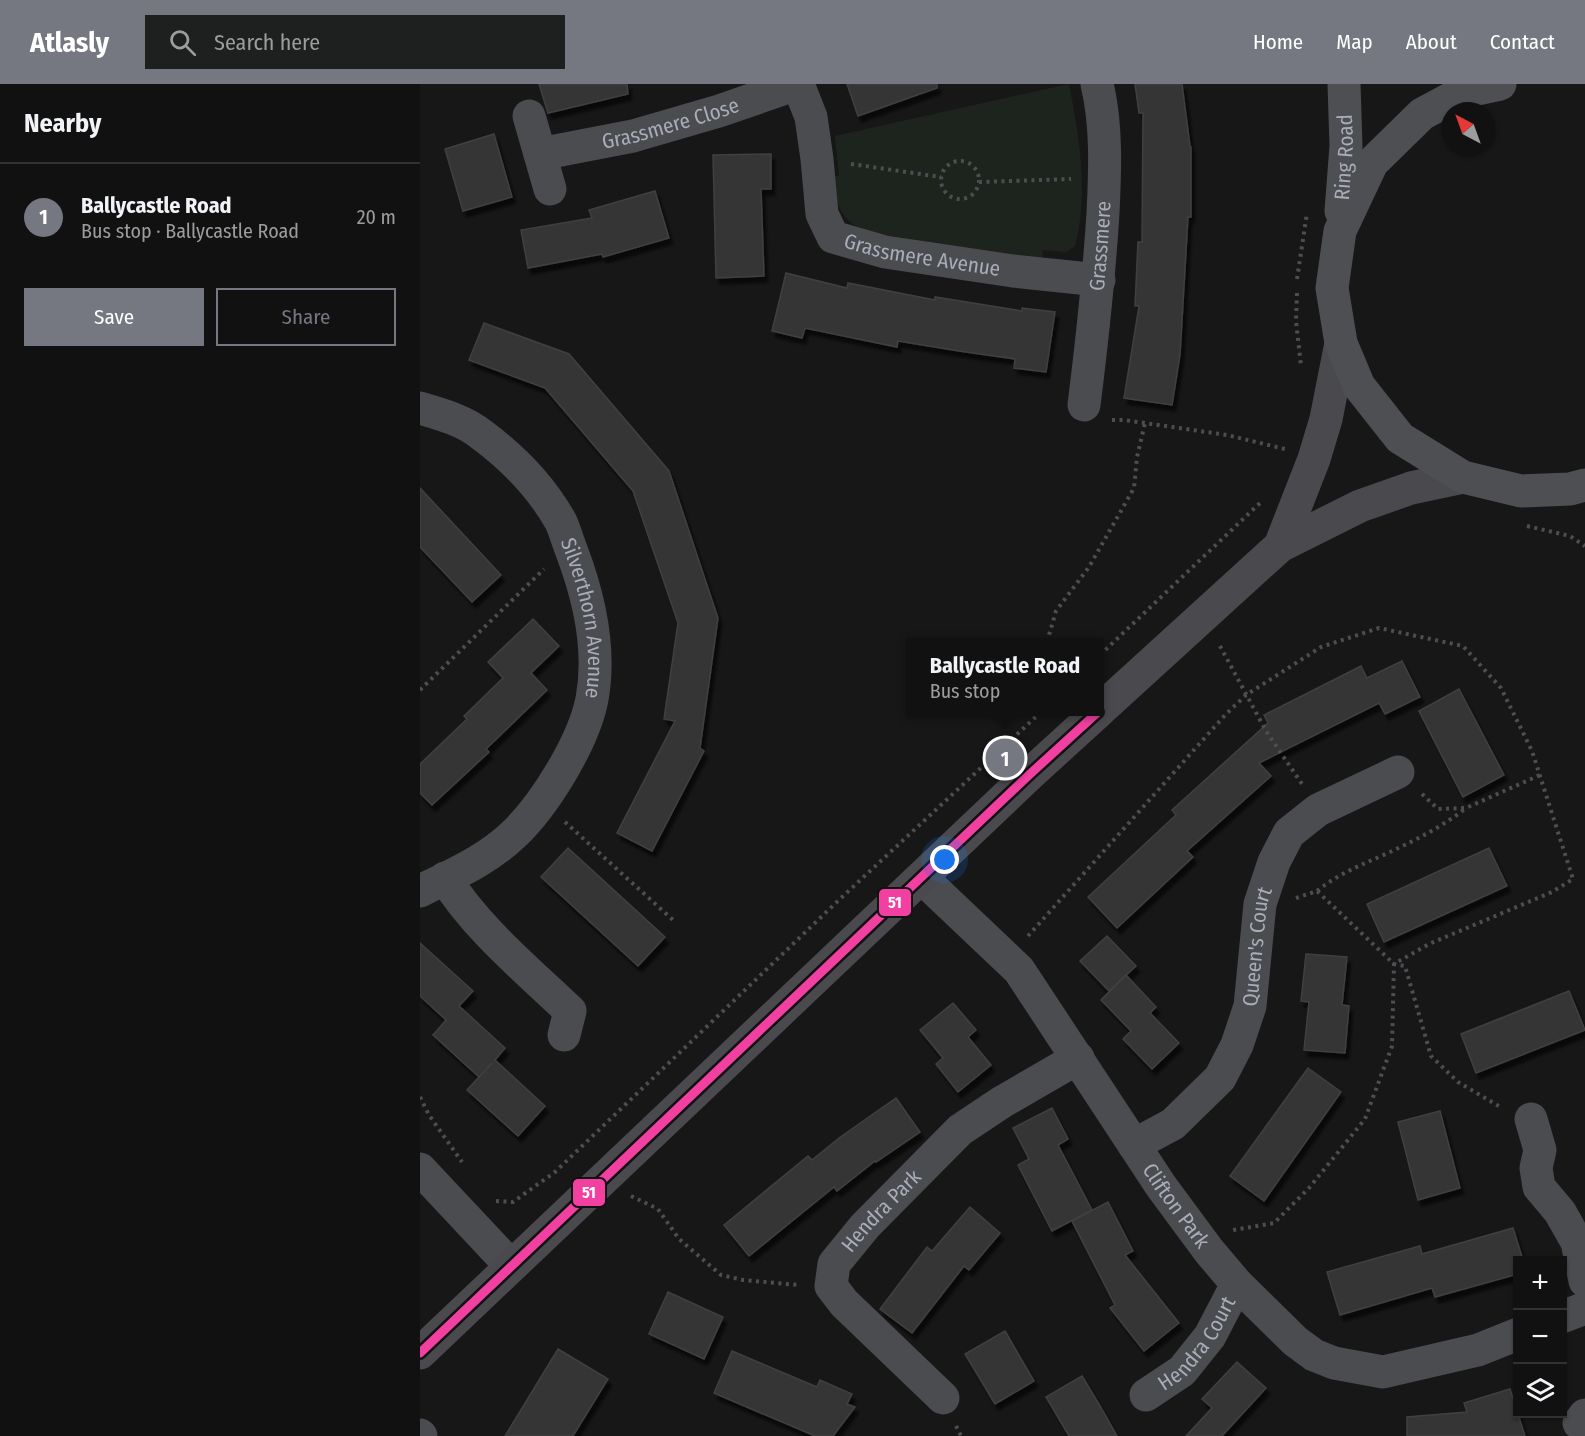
<!DOCTYPE html>
<meta charset="utf-8">
<style>
body{margin:0;font-family:"Fira Sans Condensed",sans-serif;background:#1e1f1f;color:#f1f3f6}
.controls{position:absolute;right:18px;bottom:18px;display:grid;overflow:hidden;border-radius:0px;box-shadow:0 2px 4px #0004}
.controls button{width:54px;height:54px;display:grid;place-items:center;padding:0;border:0;border-bottom:2px solid #303131;background:#111;color:#f1f3f6;font:30px sans-serif}
.compass{position:absolute;left:1021px;top:18px;width:54px;height:54px;border-radius:50%;background:#111;box-shadow:0 2px 4px #0004;rotate:319deg}
.you{position:absolute;left:525px;top:776px;width:21px;height:21px;margin:-15px;border:4px solid #fff;border-radius:50%;background:#1a73e8;box-shadow:0 0 0 9px #1a73e833}
.badge{display:grid;place-items:center;width:39px;height:39px;border-radius:50%;background:#757880;color:#fff;font-size:20px;font-weight:700}
.pin{position:absolute;translate:-50% -50%;border:3px solid #fff;box-shadow:0 2px 6px #0006}
.popup{position:absolute;left:486px;top:554px;width:198px;height:78px;box-sizing:border-box;display:grid;place-content:center;border-radius:0px;background:#111;filter:drop-shadow(0 2px 4px #0005);font-size:20px;white-space:nowrap;color:#9c9d9f}
.popup b{font-size:22px;color:#f1f3f6}
.popup::after{content:'';position:absolute;left:50%;top:100%;margin-left:-12px;border:12px solid transparent;border-top-color:#111}
.list{margin:0;padding:0;list-style:none}
h2{display:flex;justify-content:space-between;align-items:center;height:78px;margin:0;padding:0 24px;font-size:26px}
h2 small{font-size:20px;font-weight:400;color:#9c9d9f}
.list li{display:grid;grid-template-columns:39px 1fr auto;gap:18px;align-items:center;box-sizing:border-box;height:108px;padding:0 24px;border-top:2px solid #303131}
.list b{display:block;font-size:22px;white-space:nowrap}
.list p{margin:0;font-size:20px;white-space:nowrap;color:#9c9d9f}
.list em{font-size:20px;font-style:normal;color:#9c9d9f}
.actions{display:flex;gap:12px;padding:18px 24px}
.actions a{flex:1;padding:14px 0;border:2px solid #757880;border-radius:0px;text-align:center;font-size:21px;color:#757880}
.actions .main{background:#757880;color:#fff}
.icon{flex:none;width:33px;height:33px;fill:none;stroke:currentColor;stroke-width:2;stroke-linecap:round;stroke-linejoin:round}
.map{position:relative;flex:none;width:1165px;height:1352px;overflow:hidden}
header{display:flex;align-items:center;gap:36px;box-sizing:border-box;height:84px;padding:0 30px;background:#757880;color:#fff}
header strong{font-size:28px}
nav{display:flex;gap:33px;margin-inline-start:auto;font-size:21px}
.search{width:420px;height:54px;background:#1e1f1f;display:flex;align-items:center;gap:15px;box-sizing:border-box;padding:0 21px;border-radius:0px;color:#9c9d9f;font-size:22px}
main{display:flex}
aside{flex:1;background:#111}
.map>svg:first-child{display:block}
</style>
<header>
<strong>Atlasly</strong>
<div class="search"><svg class="icon" aria-label="search" viewBox="0 0 24 24"><circle cx="10" cy="10" r="6"/><path d="M15 15l6 6"/></svg>Search here</div>
<nav><a>Home</a><a>Map</a><a>About</a><a>Contact</a></nav>
</header>
<main>
<aside>
<h2>Nearby<small></small></h2>
<ul class="list">
<li><span class="badge">1</span><div><b>Ballycastle Road</b><p>Bus stop · Ballycastle Road</p></div><em>20 m</em></li>
</ul>
<div class="actions"><a class="main">Save</a><a>Share</a></div>
</aside>
<div class="map">
<svg width="1165" height="1352" viewBox="0 0 1165 1352">
<defs>
<filter id="shadow"><feDropShadow dx="3.5" dy="6" stdDeviation="1.5" flood-color="#0009"/></filter>
</defs>
<rect width="100%" height="100%" fill="#171717"/>
<!-- green -->
<path fill="#1d241e" d="M 649,0 C 659,52 669,109 655,162 L 646,168 L 623,166 L 621,178 L 446,148 C 421,137 415,119 412,92 L 419,92 L 415,52 Z"/>
<!-- building -->
<g fill="#353536" stroke="#3f4043" stroke-width="1.5" filter="url(#shadow)">
<polygon points="119,0 207,0 208,10 128,29"/>
<polygon points="427,0 517,0 517,4 438,32"/>
<polygon points="715,0 762,0 770,62 771,63 771,133 768,133 760,271 752,321 704,314 719,222 715,222 718,158 722,158 723,29 719,29"/>
<polygon points="74,50 92,113 43,127 25,65"/>
<polygon points="351,70 351,105 341,105 344,192 296,194 293,71"/>
<polygon points="235,107 249,154 183,173 182,170 108,184 101,146 172,134 169,126"/>
<polygon points="366,189 427,204 428,199 515,216 515,213 602,227 602,224 635,228 626,288 594,284 595,275 539,267 478,257 477,263 385,244 382,254 352,247"/>
<polygon points="64,239 149,270 249,387 298,534 280,664 284,667 232,767 197,749 255,637 244,635 258,539 213,407 125,304 49,276"/>
<polygon points="0,404 81,491 52,518 0,463"/>
<polygon points="113,535 139,562 111,589 127,606 66,665 69,668 12,721 0,709 0,680 47,635 44,632 83,594 68,578"/>
<polygon points="982,577 1000,613 965,630 959,619 839,679 851,692 767,767 773,773 697,844 668,813 756,731 752,726 848,639 844,631 941,582 947,594"/>
<polygon points="1039,605 1084,691 1043,713 999,627"/>
<polygon points="148,764 245,853 218,882 121,793"/>
<polygon points="1069,764 1087,802 964,858 947,820"/>
<polygon points="687,852 716,882 689,907 660,877"/>
<polygon points="0,859 53,907 39,922 85,964 75,976 125,1022 98,1052 47,1006 72,979 59,993 13,951 27,935 26,936 0,912"/>
<polygon points="886,870 927,873 922,921 929,922 925,969 884,966 889,918 881,917"/>
<polygon points="706,891 736,923 730,929 759,959 732,985 703,955 711,947 681,916"/>
<polygon points="1149,907 1165,946 1056,989 1041,950"/>
<polygon points="533,919 556,946 548,953 571,981 538,1008 516,980 523,974 500,946"/>
<polygon points="888,984 921,1008 844,1117 810,1092"/>
<polygon points="476,1014 500,1048 456,1078 455,1077 417,1107 414,1103 329,1172 304,1141 388,1072 392,1076 419,1054"/>
<polygon points="632,1024 648,1055 638,1061 672,1126 632,1147 598,1081 609,1075 593,1044"/>
<polygon points="1020,1027 1040,1104 998,1116 978,1038"/>
<polygon points="688,1118 713,1167 705,1171 759,1239 724,1267 690,1224 695,1221 652,1137"/>
<polygon points="550,1123 580,1149 549,1186 544,1182 492,1249 460,1225 507,1163 512,1167"/>
<polygon points="1093,1144 1103,1176 1098,1176 1098,1190 1015,1213 1012,1204 920,1231 907,1188 1000,1162 1002,1170"/>
<polygon points="248,1208 303,1233 284,1275 229,1250"/>
<polygon points="585,1247 614,1297 575,1320 545,1270"/>
<polygon points="138,1265 188,1295 153,1352 85,1352"/>
<polygon points="312,1267 397,1303 400,1296 432,1310 427,1320 435,1323 413,1352 395,1352 294,1309"/>
<polygon points="817,1278 846,1304 802,1352 766,1352 792,1324 782,1315"/>
<polygon points="662,1292 680,1322 697,1352 649,1352 626,1313"/>
<polygon points="1090,1305 1105,1352 987,1352 987,1333 1047,1328 1044,1319"/>
</g>
<g fill="none" stroke-linecap="round" stroke-linejoin="round">
<!-- path -->
<g stroke="#4d4e52" stroke-width="4" stroke-dasharray="3 4.5" stroke-linecap="butt">
<circle cx="540" cy="96" r="19"/>
<polyline points="431,80 521,93"/>
<polyline points="559,98 651,95"/>
<polyline points="877,195 887,129"/>
<polyline points="877,209 876,237 881,282"/>
<polyline points="692,336 704,336 807,351 865,365"/>
<polyline points="1107,442 1150,452 1165,462"/>
<polyline points="627,558 636,527 669,483 714,404 717,373 725,339"/>
<polyline points="800,562 846,647 882,700"/>
<polyline points="680,571 840,419"/>
<polyline points="0,606 124,485"/>
<polyline points="1002,710 1018,725 1046,724 1120,691"/>
<polyline points="145,738 253,836"/>
<path d="M 897,807 C 919,789 944,780 970,768 C 996,756 1023,742 1046,724"/>
<polyline points="876,814 897,807 974,880 985,882 1011,972 1038,998 1082,1024"/>
<polyline points="608,852 806,630 826,611 901,563 959,544 1043,562 1081,604 1112,667 1153,795 1132,808 1009,860 974,880 972,962 945,1035 889,1104 854,1139 813,1146"/>
<polyline points="0,1013 9,1031 42,1078"/>
<polyline points="211,1112 238,1125 259,1155 301,1191 323,1196 378,1201"/>
<polyline points="76,1117 93,1118 135,1088 421,814 621,628"/>
<polyline points="536,1342 541,1352"/>
</g>
<!-- minor -->
<g stroke="#4b4c50" stroke-width="33">
<path id="s1" d="M 378,0 L 391,33 L 397,75 L 402,130 L 413,153 L 465,168 L 593,187 L 679,196"/>
<polyline points="109,32 130,105"/>
<path id="s2" d="M 120,70 L 213,52 L 299,27 L 377,0"/>
<path id="s3" d="M 664,321 C 672,257 679,193 683,129 C 685,87 687,41 677,0"/>
<path id="s4" d="M 0,324 C 21,330 45,337 62,351 C 93,374 122,404 141,438 C 145,447 148,458 152,468 C 169,513 181,566 172,615 C 164,657 125,721 93,751 C 67,776 32,791 0,807"/>
<path d="M 25,794 C 56,844 107,886 150,927 L 144,951"/>
<path id="s5" d="M 502,794 L 599,886 L 741,1102 L 789,1167 L 817,1200 L 875,1257 L 894,1271 L 914,1279 L 963,1288 L 1058,1266 L 1098,1250"/>
<polyline points="1111,1035 1120,1066 1116,1084 1119,1103 1140,1128 1157,1158 1165,1197"/>
<path id="s6" d="M 714,1061 L 753,1040 L 800,994 L 817,961 L 830,922 L 840,820 L 854,778 L 869,749 L 898,726 L 978,688"/>
<polyline points="0,1085 91,1182"/>
<polyline points="1142,1233 1165,1224"/>
<path id="s7" d="M 726,1311 L 762,1287 L 790,1252 L 817,1200"/>
<path id="s8" d="M 523,1314 L 424,1219 L 411,1202 L 414,1180 L 445,1142 L 540,1046 L 582,1018 L 658,974"/>
<polyline points="1159,1339 1165,1331"/>
<polyline points="0,1351 1,1352"/>
</g>
<!-- secondary -->
<g stroke="#4a4a4e" stroke-width="33">
<polyline points="860,462 894,375 906,335 921,259"/>
<polyline points="680,626 860,462 940,422 991,404 1043,393"/>
<polyline points="0,1269 610,690 678,628"/>
</g>
<!-- primary -->
<g stroke="#4d4f52" stroke-width="33">
<polyline points="1080,0 1043,8 1002,30 952,79 920,147 912,204 921,259 939,302 980,354 1043,393 1101,407 1150,405 1165,401"/>
<path id="s9" d="M 921,127 L 926,62 L 924,0"/>
</g>
<!-- bus-1 casing -->
<g stroke="#111113" stroke-width="14">
<polyline id="bus-1" points="0,1269 610,690 678,628"/>
</g>
<!-- bus-1 -->
<use href="#bus-1" stroke="#f240a1" stroke-width="9"/>
</g>
<g text-anchor="middle" dominant-baseline="central" stroke-width="4.5" stroke-linejoin="round" paint-order="stroke">
<!-- street labels -->
<g font-size="21" fill="#a8adb8" stroke="#111113">
<text stroke="none"><textPath href="#s2" startOffset="134">Grassmere Close</textPath></text>
<text stroke="none"><textPath href="#s9" startOffset="54">Ring Road</textPath></text>
<text stroke="none"><textPath href="#s3" startOffset="160">Grassmere</textPath></text>
<text stroke="none"><textPath href="#s1" startOffset="250">Grassmere Avenue</textPath></text>
<text stroke="none"><textPath href="#s4" startOffset="286">Silverthorn Avenue</textPath></text>
<text stroke="none"><textPath href="#s6" startOffset="248">Queen's Court</textPath></text>
<text stroke="none"><textPath href="#s5" startOffset="417">Clifton Park</textPath></text>
<text stroke="none"><textPath href="#s8" startOffset="252">Hendra Park</textPath></text>
<text stroke="none"><textPath href="#s7" startOffset="74">Hendra Court</textPath></text>
</g>
</g>
<g stroke="#111113" stroke-width="2">
<rect x="458" y="804" width="34" height="29" rx="6" fill="#f240a1"/>
<rect x="152" y="1094" width="34" height="29" rx="6" fill="#f240a1"/>
</g>
<g font-size="16" text-anchor="middle" font-weight="bold" fill="#fff">
<text x="475" y="824">51</text>
<text x="169" y="1114">51</text>
</g>
</svg>
<div class="controls">
<button>+</button>
<button>−</button>
<button><svg class="icon" aria-label="layers" viewBox="0 0 24 24"><path d="M12 4l9 5-9 5-9-5zM3 14l9 5 9-5"/></svg></button>
</div>
<svg class="compass" viewBox="-18 -18 36 36"><path d="M0-13l5 13h-10z" fill="#e53935"/><path d="M0 13l5-13h-10z" fill="#9c9d9f"/></svg>
<div class="you"></div>
<div class="pin badge" style="left:585px;top:674px">1</div>
<div class="popup"><b>Ballycastle Road</b>Bus stop</div>
</div>
</main>
